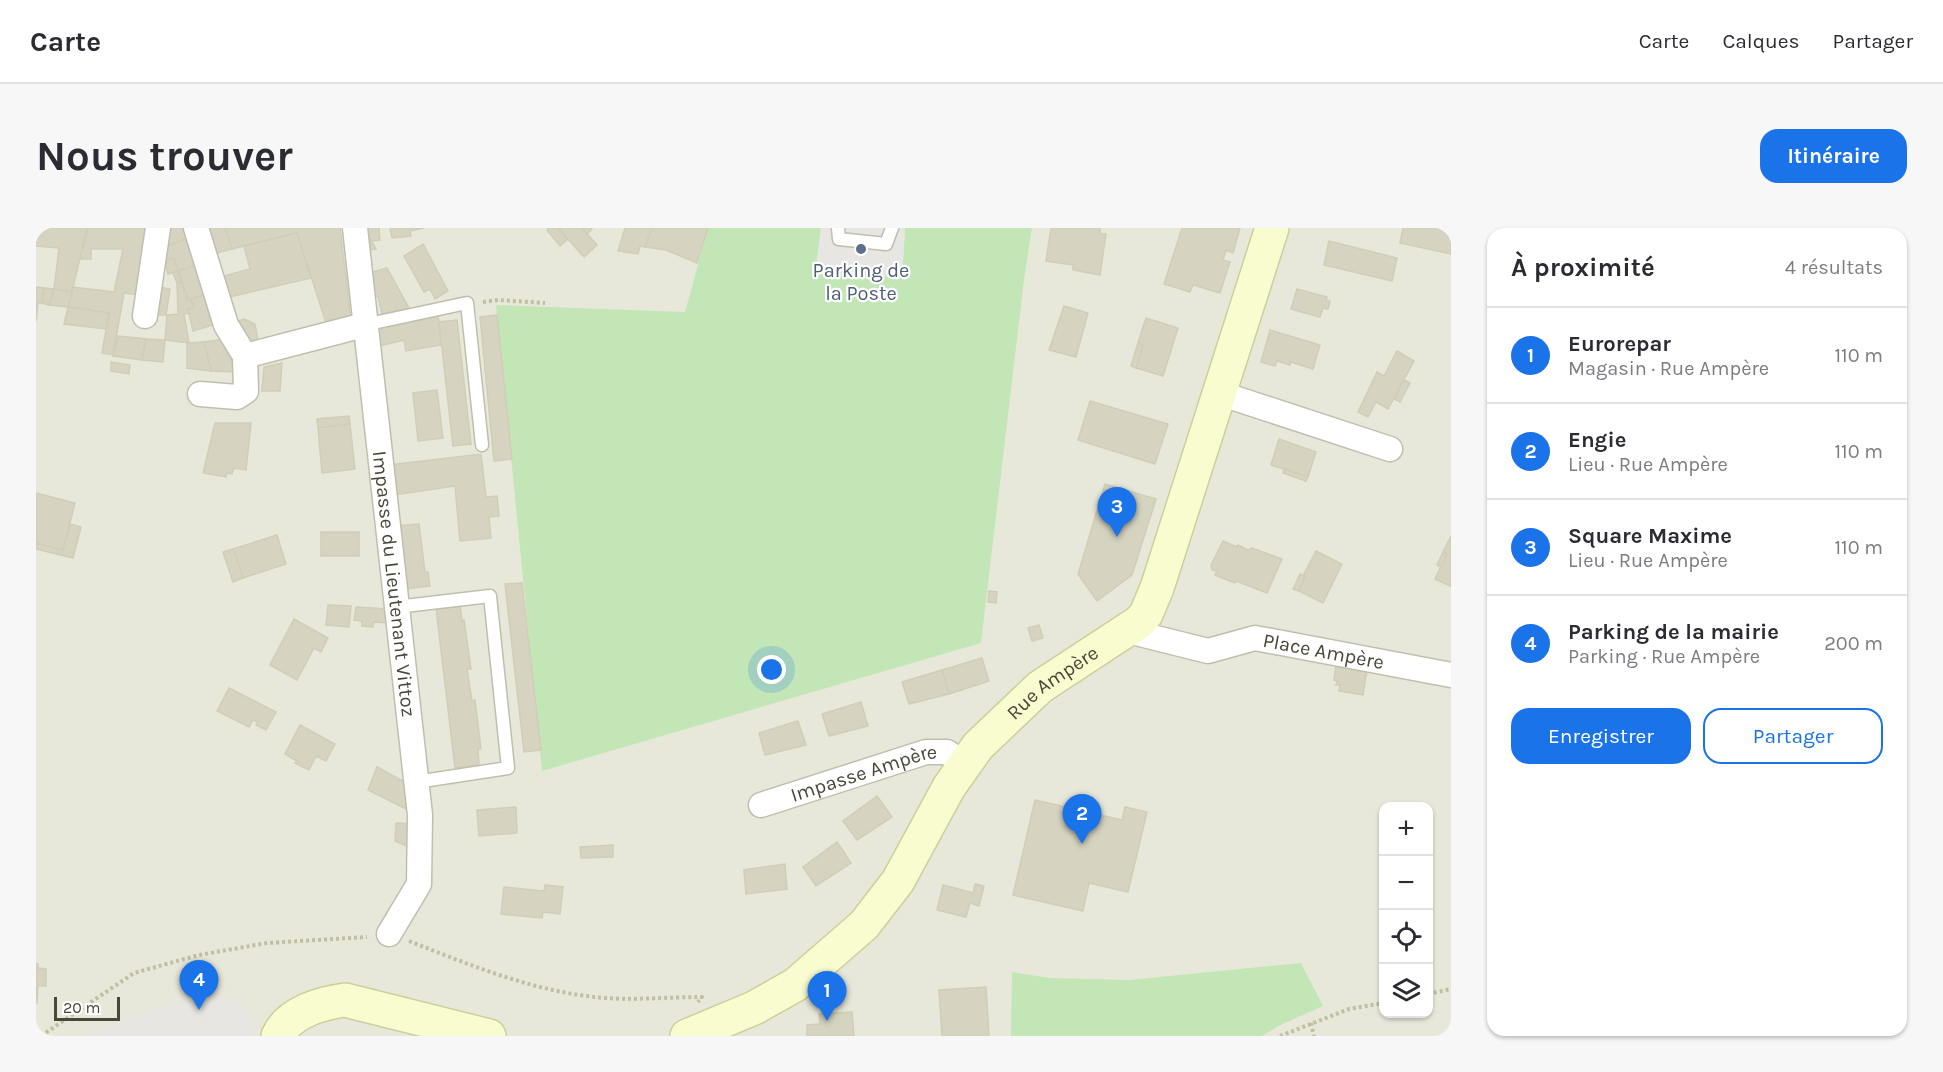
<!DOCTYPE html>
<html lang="fr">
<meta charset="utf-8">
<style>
body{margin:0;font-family:Karla,sans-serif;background:#f7f7f7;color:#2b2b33}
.controls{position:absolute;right:18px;bottom:18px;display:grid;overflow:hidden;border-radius:12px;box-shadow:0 2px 4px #0004}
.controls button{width:54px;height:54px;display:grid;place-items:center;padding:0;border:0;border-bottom:2px solid #e1e1e2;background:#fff;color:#2b2b33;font:30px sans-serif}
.scale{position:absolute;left:18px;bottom:15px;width:66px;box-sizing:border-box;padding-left:6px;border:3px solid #494739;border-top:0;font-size:16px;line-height:21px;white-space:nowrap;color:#494739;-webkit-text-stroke:4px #fff;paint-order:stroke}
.you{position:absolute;left:736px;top:442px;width:21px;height:21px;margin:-15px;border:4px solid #fff;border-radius:50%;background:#1a73e8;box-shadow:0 0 0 9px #1a73e833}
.badge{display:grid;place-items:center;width:39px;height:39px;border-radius:50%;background:#1a73e8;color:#fff;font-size:20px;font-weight:700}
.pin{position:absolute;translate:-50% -50px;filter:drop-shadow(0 2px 3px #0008)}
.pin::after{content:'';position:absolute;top:32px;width:21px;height:18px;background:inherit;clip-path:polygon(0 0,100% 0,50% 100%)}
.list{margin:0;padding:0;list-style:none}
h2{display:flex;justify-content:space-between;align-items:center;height:78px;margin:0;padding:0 24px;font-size:26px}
h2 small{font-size:20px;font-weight:400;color:#7c7c81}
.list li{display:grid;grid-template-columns:39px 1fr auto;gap:18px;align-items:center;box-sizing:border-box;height:96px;padding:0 24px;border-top:2px solid #e1e1e2}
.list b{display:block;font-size:22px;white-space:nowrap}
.list p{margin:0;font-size:20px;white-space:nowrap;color:#7c7c81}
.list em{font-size:20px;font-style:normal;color:#7c7c81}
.actions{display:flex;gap:12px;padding:18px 24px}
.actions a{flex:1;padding:14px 0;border:2px solid #1a73e8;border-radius:18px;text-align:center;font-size:21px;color:#1a73e8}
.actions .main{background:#1a73e8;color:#fff}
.icon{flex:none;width:33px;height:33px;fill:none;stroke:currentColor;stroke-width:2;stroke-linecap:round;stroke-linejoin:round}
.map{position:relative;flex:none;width:1415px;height:808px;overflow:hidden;border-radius:18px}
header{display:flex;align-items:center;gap:36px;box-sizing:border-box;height:84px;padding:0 30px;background:#fff;border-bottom:2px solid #e1e1e2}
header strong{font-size:28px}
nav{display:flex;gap:33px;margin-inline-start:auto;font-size:21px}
.intro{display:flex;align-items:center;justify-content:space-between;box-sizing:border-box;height:144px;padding:0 36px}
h1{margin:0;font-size:42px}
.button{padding:15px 27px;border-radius:18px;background:#1a73e8;color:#fff;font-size:21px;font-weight:700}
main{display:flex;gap:36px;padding:0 36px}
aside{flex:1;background:#fff;border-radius:18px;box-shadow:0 2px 4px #0004}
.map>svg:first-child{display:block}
</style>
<header>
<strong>Carte</strong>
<nav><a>Carte</a><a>Calques</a><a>Partager</a></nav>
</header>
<div class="intro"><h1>Nous trouver</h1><a class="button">Itinéraire</a></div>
<main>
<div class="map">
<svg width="1415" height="808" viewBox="0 0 1415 808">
<rect width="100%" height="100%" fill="#f5f5eb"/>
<!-- residential -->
<path fill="#e8e8da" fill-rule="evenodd" d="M 0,0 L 1415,0 L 1415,808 L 0,808 ZM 1348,578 L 1392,578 L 1392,786 L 1348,786 Z"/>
<!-- green -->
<g fill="#c3e6b7">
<polygon points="672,0 785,0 780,41 866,50 869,0 996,0 988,52 945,415 506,543 460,77 649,84"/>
<polygon points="1265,735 1287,778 1242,798 1226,808 975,808 976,744 1014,750 1093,752"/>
</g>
<!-- parking -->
<g fill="#e7e6e2">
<polygon points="785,0 869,0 866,50 780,41"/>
<polygon points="181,769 206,774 221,807 46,808 92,790 151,771"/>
</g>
<!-- building -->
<g fill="#d6d4c1" stroke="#d0ceb5" stroke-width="1.5">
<polygon points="0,0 51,0 36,64 18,61 23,20 0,18"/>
<polygon points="52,0 116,0 104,67 88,65 77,127 66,125 73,85 32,79 37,59 78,64 87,21 55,21 55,31 44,31"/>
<polygon points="127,0 149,0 154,9 127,20"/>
<polygon points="167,0 189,0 196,21 173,27"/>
<polygon points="189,0 304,0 315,94 291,98 261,5 196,21"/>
<polygon points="328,0 343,0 344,12 335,13"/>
<polygon points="328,0 340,21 327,23"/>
<polygon points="354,0 388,0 374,3 375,8 356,10"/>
<polygon points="513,0 522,0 532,11 524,18 511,2"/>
<polygon points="522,0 546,0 561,17 548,29"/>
<polygon points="546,0 555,0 556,1 551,6"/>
<polygon points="589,0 616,0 609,19 604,18 602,26 582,23"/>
<polygon points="616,0 672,0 661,35 630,22 609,19"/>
<polygon points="1015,0 1064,0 1064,6 1070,6 1064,47 1037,42 1037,37 1010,33"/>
<polygon points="1146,0 1204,0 1197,25 1190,22 1187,32 1194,34 1184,65 1157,57 1154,64 1128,56"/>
<polygon points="1367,0 1415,0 1415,26 1364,15"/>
<polygon points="261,5 275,50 189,70 184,49 214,41 208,18"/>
<polygon points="154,9 166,35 142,43 138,31 129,33 127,20"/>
<polygon points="1293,13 1361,30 1356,53 1288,37"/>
<polygon points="387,16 412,63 399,71 394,61 388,64 368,28"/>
<polygon points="138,31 142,43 132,46 129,33"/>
<polygon points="166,35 174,65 152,72 142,43"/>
<polygon points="351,40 373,80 346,86 342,68 333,69 330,46"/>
<polygon points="142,43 145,54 141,55 137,45"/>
<polygon points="145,54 152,72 155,71 158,80 152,81 153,85 148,86 153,115 129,112 131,87 142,86 141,55"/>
<polygon points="0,59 8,60 6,75 2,75 0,93"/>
<polygon points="123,59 134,61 130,87 118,87"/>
<polygon points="8,60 18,61 13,77 6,75"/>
<polygon points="18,61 36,64 32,79 13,77"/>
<polygon points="1261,61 1291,69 1290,72 1294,73 1292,81 1287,80 1284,89 1255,81"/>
<polygon points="174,65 183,95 157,103 152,81 158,80 155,71"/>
<polygon points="1028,78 1052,85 1040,129 1013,122"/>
<polygon points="32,79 73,85 70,101 28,96"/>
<polygon points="402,86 405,117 370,123 368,112 339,119 337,100"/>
<polygon points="461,87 476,231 458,233 444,89"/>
<polygon points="1110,90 1142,100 1127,148 1100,140 1107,117 1102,115"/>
<polygon points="208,91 219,96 222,113 212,114 195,95"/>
<polygon points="421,92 435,216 417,218 403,94"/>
<polygon points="1234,102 1284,117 1277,141 1255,134 1254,137 1241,133 1239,138 1225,134"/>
<polygon points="82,108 110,111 106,132 77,128"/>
<polygon points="110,111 129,112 127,134 106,132"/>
<polygon points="190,111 199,144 175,143 168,114"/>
<polygon points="168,114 175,143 151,140 151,115"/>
<polygon points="1102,115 1107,117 1100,140 1095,138"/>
<polygon points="1361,123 1378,133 1352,181 1340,174 1332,189 1322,184 1341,144 1348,148"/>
<polygon points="75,134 94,137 93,146 75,143"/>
<polygon points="246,135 244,163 226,163 228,139"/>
<polygon points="1368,152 1374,155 1364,174 1358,171"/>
<polygon points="401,162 407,210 382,213 377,165"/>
<polygon points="1054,173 1132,196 1119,236 1042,212"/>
<polygon points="313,188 314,196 282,200 281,191"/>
<polygon points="179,195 215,195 210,242 198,240 196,246 191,245 190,249 167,245"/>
<polygon points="314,196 319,241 286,245 282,200"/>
<polygon points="1243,211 1280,224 1272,249 1235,237"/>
<polygon points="445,226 450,269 461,268 463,288 453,289 455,310 424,313 419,258 358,267 354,237"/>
<polygon points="1248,241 1272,249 1270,253 1247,245"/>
<polygon points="1069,256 1120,271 1096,347 1061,373 1042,346"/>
<polygon points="0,265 39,275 27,322 0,315"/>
<polygon points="34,296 45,299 37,330 0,321 0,315 27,322"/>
<polygon points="383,296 389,344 392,344 394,358 369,361 361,298"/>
<rect x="285" y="304" width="38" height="24"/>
<polygon points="241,307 250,336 207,350 197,321"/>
<polygon points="1415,308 1415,356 1414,358 1399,351 1411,326 1407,324"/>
<polygon points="1187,313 1201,319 1202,317 1212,322 1216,320 1246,331 1231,365 1200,353 1199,355 1179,347 1181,343 1176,342 1175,337"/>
<polygon points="197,321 207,350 197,354 187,324"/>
<polygon points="1280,323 1306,336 1287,375 1263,363 1269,349 1267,348"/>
<polygon points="1407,324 1411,326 1405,339 1401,337"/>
<polygon points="1264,346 1269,349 1263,363 1257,361"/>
<polygon points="486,355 505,522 488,524 469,356"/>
<polygon points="953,363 961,364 960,375 952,374"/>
<polygon points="292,377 315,378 313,399 290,397"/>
<polygon points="424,377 426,393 428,392 435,441 431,441 436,473 439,472 445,521 442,521 443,537 419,540 400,380"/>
<polygon points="320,379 352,381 353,395 338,394 337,399 326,398 326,393 318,392"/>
<polygon points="258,391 292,410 285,424 278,420 261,452 234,437"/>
<polygon points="1003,397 1007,410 996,413 992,400"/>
<polygon points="946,430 953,453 913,466 906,442"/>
<polygon points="1300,437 1331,442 1327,467 1303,463 1304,457 1300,457 1301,453 1298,452"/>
<polygon points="906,442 913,466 873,476 866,454"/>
<polygon points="193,460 240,484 230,502 220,497 222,494 217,492 213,499 181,483"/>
<polygon points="825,474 832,498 793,508 786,486"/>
<polygon points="762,493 770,517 729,527 723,505"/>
<polygon points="264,497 299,516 290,533 280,528 273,542 259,535 261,533 249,526"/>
<polygon points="341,539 374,557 376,584 332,562"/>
<polygon points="841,568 856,589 821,612 807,593"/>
<polygon points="999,572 1086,592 1089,579 1111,584 1092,664 1053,655 1047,683 977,667"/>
<polygon points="480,579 481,605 443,608 441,582"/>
<polygon points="360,595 377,596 375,620 359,613"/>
<polygon points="801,614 815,635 780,658 767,639"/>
<polygon points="577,617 577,629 545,630 544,619"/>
<polygon points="749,636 751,661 710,666 708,642"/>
<polygon points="939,656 948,658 943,678 934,675 930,689 901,682 907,657 937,665"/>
<polygon points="509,657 527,659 524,686 507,684 506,690 465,686 468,659 508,663"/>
<polygon points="0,736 2,736 2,740 10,741 10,758 2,758 1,776"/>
<polygon points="950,759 953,808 906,808 903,762"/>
<polygon points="816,784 818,808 771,808 771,797 784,796 783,786"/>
</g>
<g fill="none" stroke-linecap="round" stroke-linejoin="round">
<!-- lane casing -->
<g stroke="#c0bfae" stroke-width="15">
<g id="lane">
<polyline points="802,0 803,11 850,16 856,0"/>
<polyline points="328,97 431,75 446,217"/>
<polyline points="360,379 454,368 472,540 380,554"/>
</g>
</g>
<!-- street casing -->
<g stroke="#c0bfae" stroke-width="27">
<g id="street">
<polyline points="160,0 190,97 209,128 328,97"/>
<path id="s1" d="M 319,0 L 384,587 L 383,656 L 353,706"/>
<polyline points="109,88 122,0"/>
<polyline points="1183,165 1354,221"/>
<polyline points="164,166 201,169 210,163 209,128"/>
<path id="s2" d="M 1092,403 L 1172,423 L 1219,410 L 1415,447"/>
<path id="s3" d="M 725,577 L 890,524 L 911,524 L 929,537"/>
</g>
</g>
<!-- secondary casing -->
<g stroke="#cdcf9b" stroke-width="36">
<g id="secondary">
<path d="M 242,808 C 253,784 286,775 309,772 L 453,808"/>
<path id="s4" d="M 651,808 L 718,780 L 759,757 L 828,697 L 862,653 L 913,559 L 942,518 L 1004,459 L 1103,394 L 1110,386 L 1121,360 L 1236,0"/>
</g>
</g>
<!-- path -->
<g stroke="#c1bfa0" stroke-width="4" stroke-dasharray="3 3" stroke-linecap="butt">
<polyline points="447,74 462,72 509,75"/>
<path d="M 373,713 C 434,737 494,762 559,769 C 591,773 633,769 666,769 L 662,774"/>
<polyline points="1392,766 1415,761"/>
<polyline points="1275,795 1278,808"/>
<polyline points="5,808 98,745 163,727 231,715 331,709"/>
<polyline points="1244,808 1313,781 1348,775"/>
</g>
<!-- lane -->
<use href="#lane" stroke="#fff" stroke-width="12"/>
<!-- street -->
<use href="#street" stroke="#fff" stroke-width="24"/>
<!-- secondary -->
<use href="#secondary" stroke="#f9fcce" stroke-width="33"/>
</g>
<!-- markers -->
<circle fill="#5c6f8a" stroke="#fff" stroke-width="2" cx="825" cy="21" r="6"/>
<g text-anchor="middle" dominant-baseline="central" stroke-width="4.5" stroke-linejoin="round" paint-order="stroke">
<!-- service labels -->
<g font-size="20" fill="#4e5e75" stroke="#fff">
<text x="825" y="42">Parking de<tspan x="825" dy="23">la Poste</tspan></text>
</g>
<!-- street labels -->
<g font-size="20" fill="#494739" stroke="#fff">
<text stroke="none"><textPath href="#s1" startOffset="358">Impasse du Lieutenant Vittoz</textPath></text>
<text stroke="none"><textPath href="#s2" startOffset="201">Place Ampère</textPath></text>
<text stroke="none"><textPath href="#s4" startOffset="522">Rue Ampère</textPath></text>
<text stroke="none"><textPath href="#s3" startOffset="108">Impasse Ampère</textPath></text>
</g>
</g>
</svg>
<div class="controls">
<button>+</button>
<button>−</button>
<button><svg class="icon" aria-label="locate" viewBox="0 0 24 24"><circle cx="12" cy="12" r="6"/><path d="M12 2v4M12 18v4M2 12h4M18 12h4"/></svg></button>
<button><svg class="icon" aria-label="layers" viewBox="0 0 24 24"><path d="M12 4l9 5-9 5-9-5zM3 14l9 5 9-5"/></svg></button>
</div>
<div class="scale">20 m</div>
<div class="you"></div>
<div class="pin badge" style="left:791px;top:793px">1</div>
<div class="pin badge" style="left:1046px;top:616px">2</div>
<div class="pin badge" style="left:1081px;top:309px">3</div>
<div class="pin badge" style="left:163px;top:782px">4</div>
</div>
<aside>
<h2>À proximité<small>4 résultats</small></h2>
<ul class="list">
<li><span class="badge">1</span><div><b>Eurorepar</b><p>Magasin · Rue Ampère</p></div><em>110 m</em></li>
<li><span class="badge">2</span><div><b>Engie</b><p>Lieu · Rue Ampère</p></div><em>110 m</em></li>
<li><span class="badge">3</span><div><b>Square Maxime</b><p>Lieu · Rue Ampère</p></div><em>110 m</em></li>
<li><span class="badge">4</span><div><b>Parking de la mairie</b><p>Parking · Rue Ampère</p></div><em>200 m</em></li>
</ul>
<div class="actions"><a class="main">Enregistrer</a><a>Partager</a></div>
</aside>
</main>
